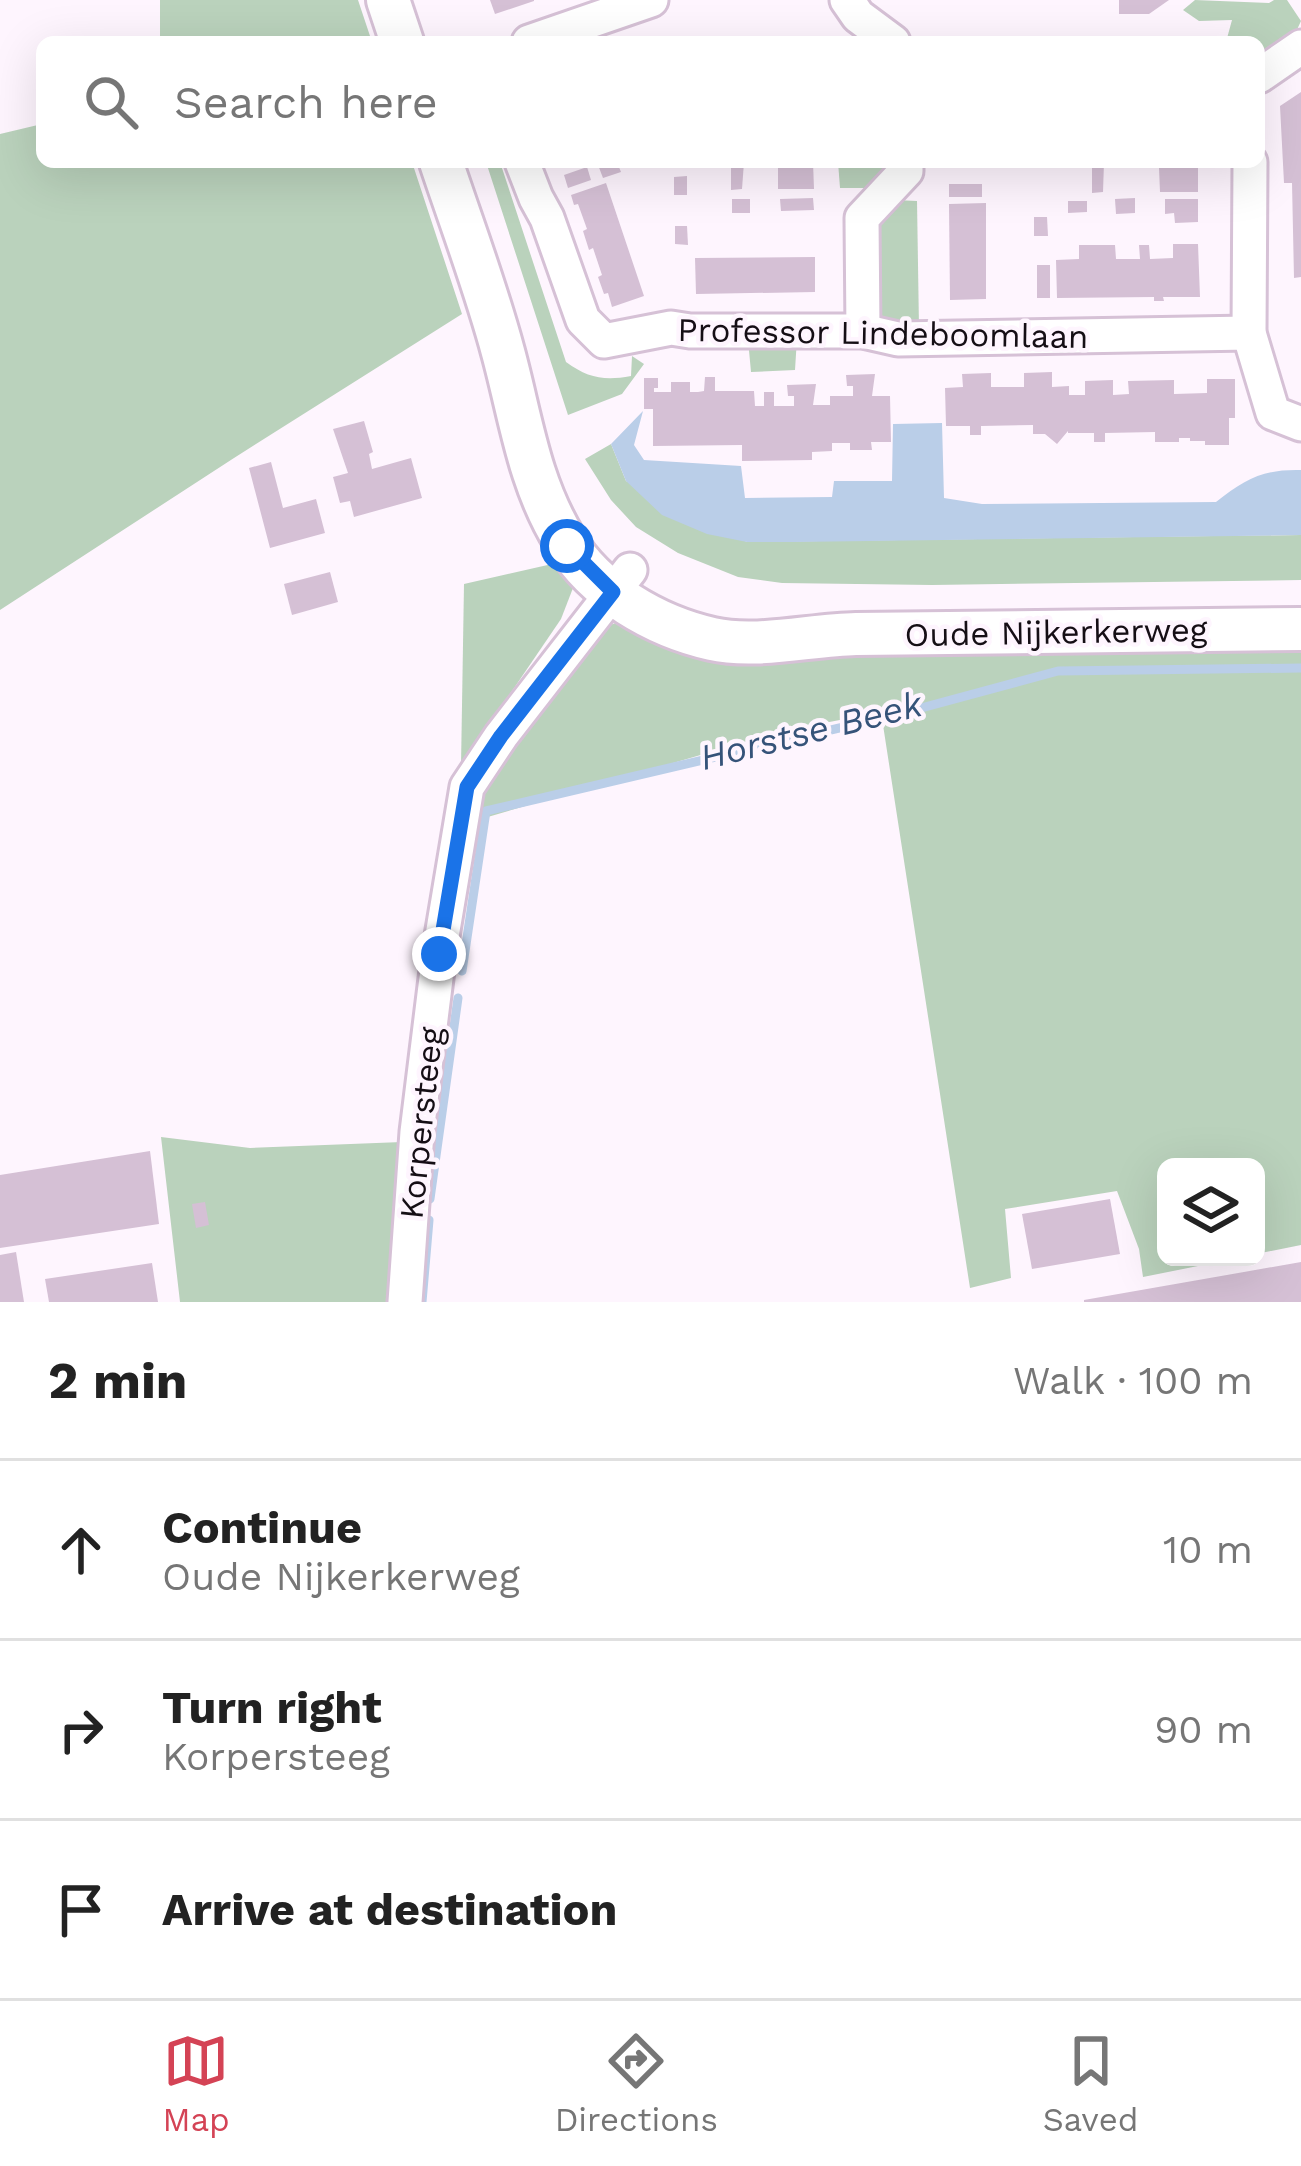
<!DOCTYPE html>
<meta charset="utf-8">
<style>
body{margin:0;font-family:"Work Sans",sans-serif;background:#f2f2f2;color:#222}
.controls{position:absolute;right:36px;bottom:36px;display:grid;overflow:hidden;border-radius:18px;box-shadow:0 12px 48px #0002}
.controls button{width:108px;height:108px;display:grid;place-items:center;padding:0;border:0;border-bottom:3px solid #e0e0e0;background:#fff;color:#222;font:60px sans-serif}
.stop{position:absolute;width:36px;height:36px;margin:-27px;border:9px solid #1a73e8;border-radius:50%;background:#fff}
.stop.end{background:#1a73e8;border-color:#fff;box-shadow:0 3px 12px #0008}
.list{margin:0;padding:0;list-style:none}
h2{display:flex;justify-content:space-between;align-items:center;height:156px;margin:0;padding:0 48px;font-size:51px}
h2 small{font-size:39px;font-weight:400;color:#767676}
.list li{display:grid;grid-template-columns:78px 1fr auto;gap:36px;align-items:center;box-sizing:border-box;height:180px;padding:0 48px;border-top:3px solid #e0e0e0}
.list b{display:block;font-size:45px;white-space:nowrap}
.list p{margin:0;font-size:39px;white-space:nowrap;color:#767676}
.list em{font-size:39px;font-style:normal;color:#767676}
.icon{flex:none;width:66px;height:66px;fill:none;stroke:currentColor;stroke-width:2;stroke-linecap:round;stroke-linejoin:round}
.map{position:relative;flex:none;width:1301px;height:1302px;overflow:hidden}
.search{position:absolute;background:#fff;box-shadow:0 12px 48px #0002;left:36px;right:36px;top:36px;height:132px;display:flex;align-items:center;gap:30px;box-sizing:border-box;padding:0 42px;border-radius:18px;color:#767676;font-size:45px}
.sheet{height:696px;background:#fff}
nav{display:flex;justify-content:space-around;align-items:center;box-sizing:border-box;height:168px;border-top:3px solid #e0e0e0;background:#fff;font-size:33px;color:#767676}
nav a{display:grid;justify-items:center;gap:6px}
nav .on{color:#d44355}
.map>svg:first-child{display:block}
</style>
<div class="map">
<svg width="1301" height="1302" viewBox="0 0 1301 1302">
<rect width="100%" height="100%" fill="#fef5fe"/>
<!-- green -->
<g fill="#bad2bc">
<polygon points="160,0 358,0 372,42 160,42"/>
<polygon points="1195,0 1269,3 1274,0 1287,0 1301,21 1294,36 1259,59 1259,42 1226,42 1232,20 1199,21 1183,10"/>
<polygon points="42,124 42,162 412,162 462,314 234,458 0,610 0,134"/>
<path d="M 486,162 L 500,162 L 566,362 C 588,378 604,381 631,376 L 632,356 L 644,364 L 622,394 L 568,415 Z"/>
<polygon points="838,162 891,162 891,164 869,188 840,188"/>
<polygon points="894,200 917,201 919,329 875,318 871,223"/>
<polygon points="797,338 795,370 751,372 748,340"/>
<polygon points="611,444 626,481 747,542 1301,535 1301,580 932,585 782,583 738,577 678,553 636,527 611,500 585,459"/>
<polygon points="552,564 573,588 561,619 461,766 464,584"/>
<polygon points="629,618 1301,643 1301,1245 1256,1254 1256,1167 1166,1167 1166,1257 1243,1257 1143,1277 1139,1249 1117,1191 1005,1209 1011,1278 970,1288 881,712 783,731 474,821 487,779 602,628"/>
<polygon points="161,1137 250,1148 402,1142 390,1302 180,1302"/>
</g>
<!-- water -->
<path fill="#bacee8" d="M 643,411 L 634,445 L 644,460 L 741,466 L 745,498 L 832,497 L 834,481 L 892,481 L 893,424 L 942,423 L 944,498 L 982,504 L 1216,502 C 1245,479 1263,469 1301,470 L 1301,535 L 794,542 L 747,542 L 707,534 L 662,515 L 626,481 L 611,444 Z"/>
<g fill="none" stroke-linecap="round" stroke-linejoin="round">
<!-- stream -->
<g stroke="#bacee8" stroke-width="9">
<polyline points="462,971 486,811 899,714 1058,671 1301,668"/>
<polyline points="430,1199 458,998"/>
<polyline points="422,1302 429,1220"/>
</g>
</g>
<!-- building -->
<g fill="#d5c0d5">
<polygon points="490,0 534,0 534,1 495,14"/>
<polygon points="1119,0 1169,0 1149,14 1119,14"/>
<polygon points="1301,92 1301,277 1294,278 1292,183 1284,183 1280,106"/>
<polygon points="608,162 617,162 621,172 603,178 598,165"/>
<polygon points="731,162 744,162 742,189 731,190"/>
<polygon points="778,162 813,162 814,189 778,189"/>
<polygon points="1092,162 1104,162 1103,192 1092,193"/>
<polygon points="1149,162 1198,162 1198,192 1160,192 1159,168 1149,168"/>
<polygon points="587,167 591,180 568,188 564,175"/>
<polygon points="687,176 687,195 674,195 674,177"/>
<polygon points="606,183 644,296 612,307 608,293 604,294 598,277 602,275 593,248 589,250 583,231 587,229 578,204 574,205 571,195"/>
<rect x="949" y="184" width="33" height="13"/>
<polygon points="813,198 814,210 781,211 780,199"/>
<polygon points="1135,198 1135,213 1116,214 1115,199"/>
<rect x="732" y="199" width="18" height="14"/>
<polygon points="1165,199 1198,199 1198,222 1175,223 1174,213 1165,214"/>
<polygon points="1068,201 1087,201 1087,212 1068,213"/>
<polygon points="986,203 986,299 950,300 949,204"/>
<polygon points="1034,217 1047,217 1048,236 1034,236"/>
<polygon points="675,226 687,226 688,245 675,244"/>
<polygon points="1173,244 1198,244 1200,297 1163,297 1164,301 1154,301 1154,297 1057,298 1056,260 1079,259 1079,245 1115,245 1116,259 1140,259 1139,245 1149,245 1150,259 1173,258"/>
<polygon points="815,257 815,292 696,294 695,258"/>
<rect x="1037" y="265" width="13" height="33"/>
<polygon points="1052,372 1052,387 1069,386 1069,395 1085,395 1085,381 1113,380 1113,395 1129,394 1128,381 1174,380 1174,394 1207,393 1207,379 1235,379 1235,418 1229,418 1229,445 1205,445 1205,441 1190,441 1190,438 1179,438 1179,442 1155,442 1155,432 1105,433 1105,442 1094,442 1094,433 1068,433 1068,431 1057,444 1045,434 1033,434 1033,425 981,426 981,435 970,435 970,426 946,426 945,388 963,387 962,374 991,373 991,387 1024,387 1024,373"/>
<polygon points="875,374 872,396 890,396 891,442 871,442 872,450 850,450 850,443 832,443 832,451 812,452 812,460 742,461 742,445 653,446 653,409 644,409 644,378 658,378 658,388 654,388 654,392 671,392 671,382 690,382 690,392 698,392 704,391 705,377 715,377 715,391 754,391 755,406 764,406 764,392 774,392 774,406 794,406 794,396 788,396 787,385 816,384 813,405 830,405 830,396 853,396 853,386 847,386 846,375"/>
<polygon points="364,421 373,452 369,454 372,469 411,458 422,498 354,517 350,501 340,503 333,477 348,473 333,429"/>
<polygon points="271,462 283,508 316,499 325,533 270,548 249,468"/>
<polygon points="330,572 338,602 292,615 284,584"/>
<polygon points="150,1151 159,1224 0,1248 0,1175"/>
<polygon points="1110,1199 1120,1254 1032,1269 1022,1214"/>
<polygon points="205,1202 209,1225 196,1228 192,1204"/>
<polygon points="16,1252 24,1302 0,1302 0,1255"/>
<polygon points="1301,1262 1301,1302 1084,1302 1084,1300"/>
<polygon points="152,1263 158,1302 49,1302 45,1279"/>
</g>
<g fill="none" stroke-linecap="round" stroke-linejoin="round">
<!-- minor casing -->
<g stroke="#d6c1d6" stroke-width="39">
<g id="minor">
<polyline points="847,0 858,16 893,42"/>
<polyline points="529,42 651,0"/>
<polyline points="1259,76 1301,47"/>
<polyline points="522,162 536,198 547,218 583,320 604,341 671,328 690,331 863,331 898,339 1249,333"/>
<polyline points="1250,162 1249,333 1273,413 1301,424"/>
<polyline points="863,331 862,218 906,171 906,162"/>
<polyline points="405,1302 417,1132 439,954 467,787 501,736 630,570"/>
</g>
</g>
<!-- tertiary casing -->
<g stroke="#d6c1d6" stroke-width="48">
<g id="tertiary">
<polyline points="388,0 402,42"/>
<path d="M 441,162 C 462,225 486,288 503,352 C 521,418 528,481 565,541 C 596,592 655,626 712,639 C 756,649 810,635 856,634 C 1004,632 1153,631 1301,629"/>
</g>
</g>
<!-- minor -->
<use href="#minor" stroke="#fff" stroke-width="33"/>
<!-- tertiary -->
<use href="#tertiary" stroke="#fff" stroke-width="42"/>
</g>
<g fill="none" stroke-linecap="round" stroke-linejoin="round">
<!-- route -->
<polyline stroke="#1a73e8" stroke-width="15" points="439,954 467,787 501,736 613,592 567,546"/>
</g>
<g text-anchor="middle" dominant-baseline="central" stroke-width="9" stroke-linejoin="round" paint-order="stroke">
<!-- street labels -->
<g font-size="33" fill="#150e15" stroke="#fef5fe">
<text transform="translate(883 333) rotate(1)">Professor Lindeboomlaan</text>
<text transform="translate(1056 632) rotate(-1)">Oude Nijkerkerweg</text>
<text transform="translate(421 1123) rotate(-84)">Korpersteeg</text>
</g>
<!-- water labels -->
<g font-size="36" font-style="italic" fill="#355379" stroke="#fef5fe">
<text transform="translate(811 731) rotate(-14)">Horstse Beek</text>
</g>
</g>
</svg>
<div class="controls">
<button><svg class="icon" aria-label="layers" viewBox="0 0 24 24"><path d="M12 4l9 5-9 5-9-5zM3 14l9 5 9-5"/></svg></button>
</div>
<div class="stop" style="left:567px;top:546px"></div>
<div class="stop end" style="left:439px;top:954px"></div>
<div class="search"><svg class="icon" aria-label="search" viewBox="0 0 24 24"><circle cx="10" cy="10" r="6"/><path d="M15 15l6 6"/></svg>Search here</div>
</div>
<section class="sheet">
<h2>2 min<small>Walk · 100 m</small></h2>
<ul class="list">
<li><svg class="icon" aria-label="ahead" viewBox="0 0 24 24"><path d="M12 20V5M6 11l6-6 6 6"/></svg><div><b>Continue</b><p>Oude Nijkerkerweg</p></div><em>10 m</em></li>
<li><svg class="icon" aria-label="right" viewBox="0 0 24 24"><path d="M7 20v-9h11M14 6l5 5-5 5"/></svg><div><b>Turn right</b><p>Korpersteeg</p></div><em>90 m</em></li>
<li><svg class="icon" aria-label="arrive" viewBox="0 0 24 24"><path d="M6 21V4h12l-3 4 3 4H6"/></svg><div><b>Arrive at destination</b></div></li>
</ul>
</section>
<nav>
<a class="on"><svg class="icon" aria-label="map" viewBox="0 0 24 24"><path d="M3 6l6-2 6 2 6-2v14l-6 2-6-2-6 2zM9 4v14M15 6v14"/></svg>Map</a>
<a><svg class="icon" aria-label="directions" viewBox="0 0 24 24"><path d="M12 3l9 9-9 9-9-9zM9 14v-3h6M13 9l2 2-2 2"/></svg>Directions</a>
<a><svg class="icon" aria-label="saved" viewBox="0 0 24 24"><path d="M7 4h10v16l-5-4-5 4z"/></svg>Saved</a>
</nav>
